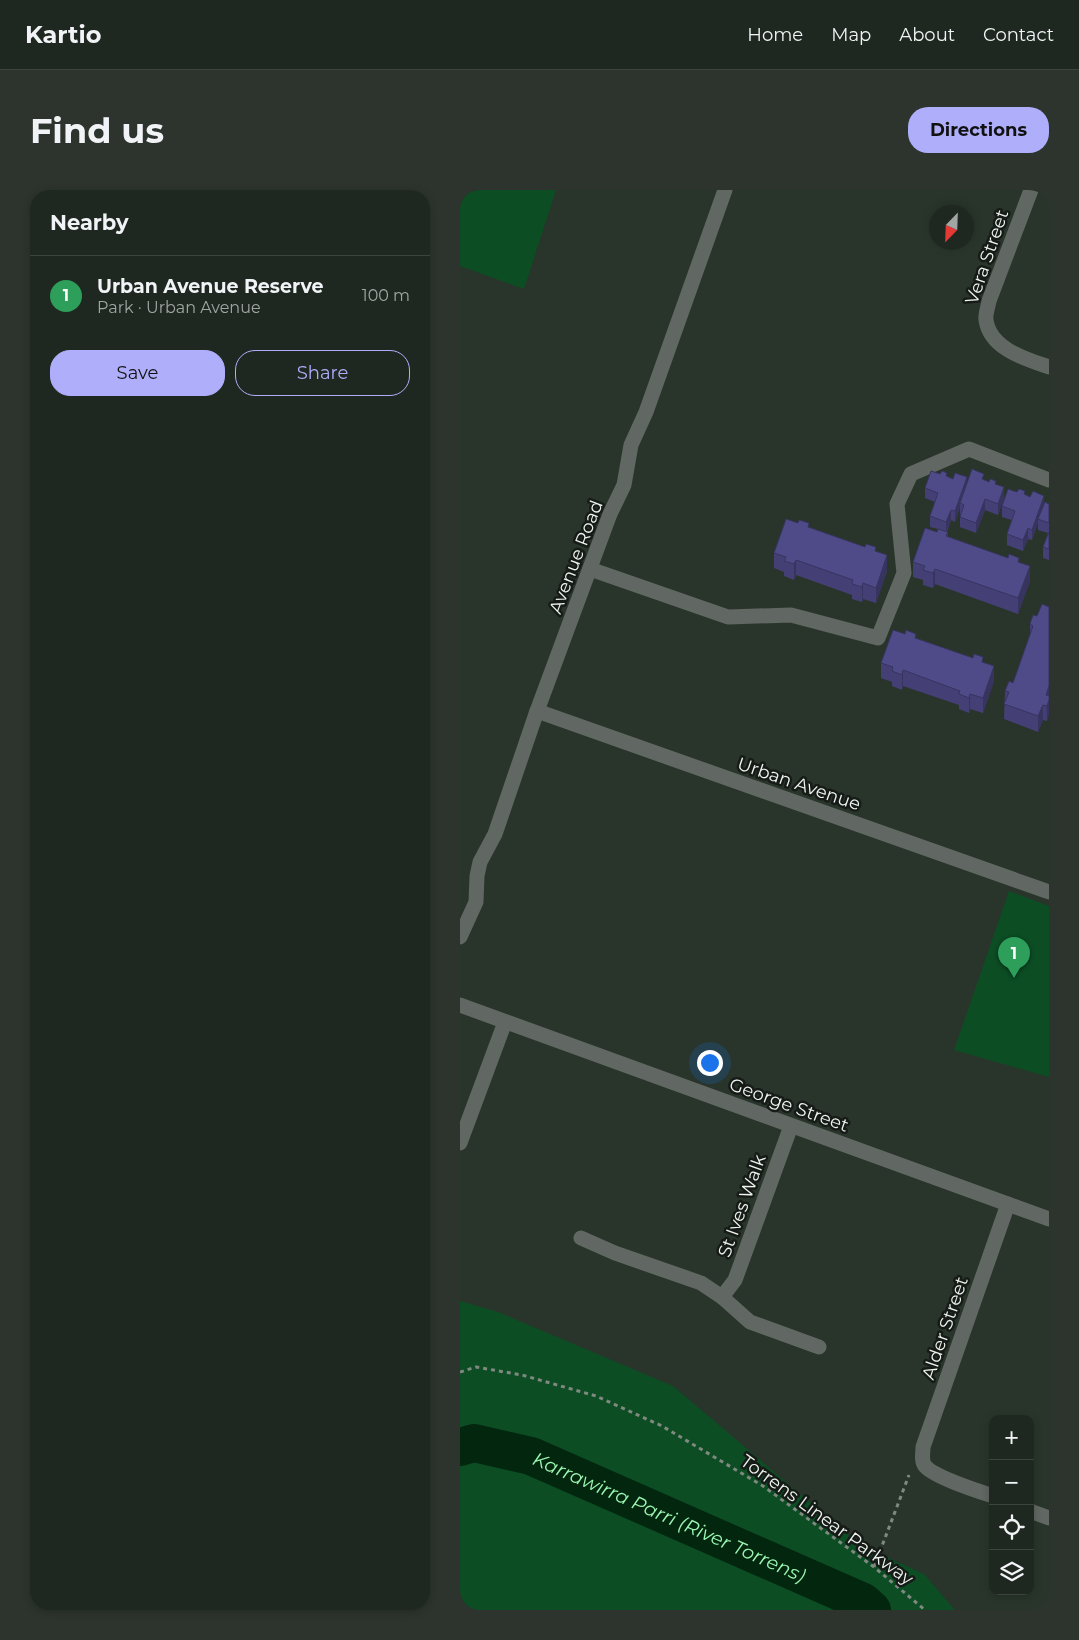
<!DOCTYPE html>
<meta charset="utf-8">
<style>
body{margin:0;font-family:Montserrat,sans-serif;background:#2c342d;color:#f1f3f6}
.controls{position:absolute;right:15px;bottom:15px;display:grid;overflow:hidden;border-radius:10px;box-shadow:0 2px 8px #0003}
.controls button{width:45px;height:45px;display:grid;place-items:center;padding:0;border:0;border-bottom:1px solid #3c443e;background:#1f2820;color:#f1f3f6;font:25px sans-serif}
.compass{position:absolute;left:469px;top:15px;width:45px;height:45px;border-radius:50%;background:#1f2820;box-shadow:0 2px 8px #0003;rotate:203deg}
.you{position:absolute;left:249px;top:872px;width:18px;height:18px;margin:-12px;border:4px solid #fff;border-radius:50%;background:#1a73e8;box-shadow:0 0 0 8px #1a73e833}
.badge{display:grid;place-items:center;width:32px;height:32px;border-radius:50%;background:#afaefa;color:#fff;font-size:16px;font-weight:700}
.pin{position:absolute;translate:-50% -41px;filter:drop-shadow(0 1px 2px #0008)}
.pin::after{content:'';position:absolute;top:26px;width:18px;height:15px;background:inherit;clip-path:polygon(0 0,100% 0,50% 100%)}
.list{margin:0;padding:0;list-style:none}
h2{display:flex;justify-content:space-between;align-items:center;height:65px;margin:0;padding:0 20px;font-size:21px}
h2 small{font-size:16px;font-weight:400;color:#a1a6a5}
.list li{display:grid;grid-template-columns:32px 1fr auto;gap:15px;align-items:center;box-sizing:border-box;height:80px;padding:0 20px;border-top:1px solid #3c443e}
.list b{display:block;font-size:19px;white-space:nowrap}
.list p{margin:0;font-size:16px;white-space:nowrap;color:#a1a6a5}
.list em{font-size:16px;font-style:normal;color:#a1a6a5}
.actions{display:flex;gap:10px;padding:15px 20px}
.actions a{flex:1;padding:11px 0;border:1px solid #afaefa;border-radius:20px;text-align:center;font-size:18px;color:#afaefa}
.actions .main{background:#afaefa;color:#111}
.icon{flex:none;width:28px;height:28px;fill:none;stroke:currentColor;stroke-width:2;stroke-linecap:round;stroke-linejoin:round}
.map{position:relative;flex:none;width:589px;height:1420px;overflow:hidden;border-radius:20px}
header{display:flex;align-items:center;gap:30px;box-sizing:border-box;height:70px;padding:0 25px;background:#1f2820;border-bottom:1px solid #3c443e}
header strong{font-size:24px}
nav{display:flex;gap:28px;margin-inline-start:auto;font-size:18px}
.intro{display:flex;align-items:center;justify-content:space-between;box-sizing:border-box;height:120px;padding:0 30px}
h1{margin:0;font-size:35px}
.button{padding:12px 22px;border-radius:20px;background:#afaefa;color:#111;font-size:18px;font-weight:700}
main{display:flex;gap:30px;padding:0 30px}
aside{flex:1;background:#1f2820;border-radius:20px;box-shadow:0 2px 8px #0003}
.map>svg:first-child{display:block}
</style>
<header>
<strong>Kartio</strong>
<nav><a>Home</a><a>Map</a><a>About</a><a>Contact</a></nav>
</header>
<div class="intro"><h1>Find us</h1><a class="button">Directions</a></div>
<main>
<aside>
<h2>Nearby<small></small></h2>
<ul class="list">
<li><span class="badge" style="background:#2e9e5b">1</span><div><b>Urban Avenue Reserve</b><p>Park · Urban Avenue</p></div><em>100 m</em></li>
</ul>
<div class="actions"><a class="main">Save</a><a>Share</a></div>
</aside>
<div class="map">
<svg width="589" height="1420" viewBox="0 0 589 1420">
<rect width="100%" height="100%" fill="#29352b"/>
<!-- green -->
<g fill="#0c4d24">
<polygon points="0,0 96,0 64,99 0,76"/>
<polygon points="549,701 589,716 589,887 494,860"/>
<polygon points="0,1111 38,1122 213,1196 400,1355 464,1384 495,1420 0,1420"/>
</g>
<!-- water -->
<polygon fill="#03260f" stroke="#4a6452" points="297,1366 380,1389 425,1420 391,1420"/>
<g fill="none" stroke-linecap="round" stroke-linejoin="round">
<!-- river -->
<path stroke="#03260f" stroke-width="38" id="s1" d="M 0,1257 L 14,1253 L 71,1266 L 403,1412 L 412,1420"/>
<!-- path -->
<g stroke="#7f8980" stroke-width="3" stroke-dasharray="4 4" stroke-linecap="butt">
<polyline points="0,1182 16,1177 62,1185 136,1206 202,1236 303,1296 414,1377 465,1420"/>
<polyline points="414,1377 449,1285"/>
</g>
<!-- minor -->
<g stroke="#616762" stroke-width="15">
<path d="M 571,0 L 529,111 C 528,117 525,125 526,130 C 530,159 566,169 589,177"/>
<polyline points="130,379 268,427 331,425 418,448 444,383 437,314 451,284 509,259 589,290"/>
<polyline points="77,521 589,702"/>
<polyline points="0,747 16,712 17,686 20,672 35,644 77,521 150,324 164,295 171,255 186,222 265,0"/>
<polyline points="0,815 589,1029"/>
<polyline points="0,953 45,832"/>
<polyline points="121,1048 155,1063 241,1093 262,1107 290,1132 359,1157"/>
<polyline points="262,1107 275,1090 331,936"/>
<path d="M 533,1306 C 518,1301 474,1287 465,1276 C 461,1271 463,1263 463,1257 L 548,1014"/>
<polyline points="570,1321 589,1328"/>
</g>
</g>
<!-- wall -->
<g fill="#444076">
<polygon points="487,286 507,294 524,290 536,294 544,308 538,325 525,320 516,343 500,337 500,327 501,324 500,324 500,317 495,332 491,330 487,342 488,347 559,372 570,391 558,424 475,394 473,398 463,395 463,390 453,387 453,372 477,342 478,339 470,337 470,326 475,312 465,308 465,298"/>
<polygon points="565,305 589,314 589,370 583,368 583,357 588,343 578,340 578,332 572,350 568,349 563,361 547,355 547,344 552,330 542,327 542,316"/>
<polygon points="349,338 416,362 427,381 416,413 403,409 402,412 392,409 392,405 336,385 334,390 324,386 324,382 314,378 314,363"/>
<polygon points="589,417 587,531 583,530 578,542 544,529 545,501 553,493 570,445 570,434 577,426"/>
<polygon points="456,448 523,472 534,491 523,523 510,519 509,523 499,519 499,515 443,496 442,500 432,496 432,492 421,488 421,473"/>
</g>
<!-- shaded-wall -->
<g fill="#373460">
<polygon points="507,287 507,298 500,313 500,317 495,332 495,321"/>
<polygon points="544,297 544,308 538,325 538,314"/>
<polygon points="584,306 584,316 578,329 578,332 572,350 572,340"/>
<polygon points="525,309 525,320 516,343 516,333"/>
<polygon points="491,320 491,330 486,342 486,332"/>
<polygon points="568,338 568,349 563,361 563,350"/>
<polygon points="427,365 427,381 416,413 416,398"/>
<polygon points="336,370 336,385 334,390 334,374"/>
<polygon points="570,376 570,391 558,424 558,408"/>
<polygon points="475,379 475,394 473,398 473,383"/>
<polygon points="403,393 403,409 402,412 402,397"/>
<polygon points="534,476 534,491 523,523 523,508"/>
<polygon points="443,480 443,496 442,500 442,485"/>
<polygon points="589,496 589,525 587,531 586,505"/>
<polygon points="510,504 510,519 509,523 509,508"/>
<polygon points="583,515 583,530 578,542 578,526"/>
</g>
<!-- building -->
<g fill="#4f4b89" stroke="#373460">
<polygon points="512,279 524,284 522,289 529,292 530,289 536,291 535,294 544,297 538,314 525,309 516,333 500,327 504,315 500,313"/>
<polygon points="471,281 480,284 482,281 487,283 486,286 493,289 495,283 507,287 495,321 491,320 486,332 470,326 478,303 465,298"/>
<polygon points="548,299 557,302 559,299 565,301 564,304 570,307 573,301 584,306 572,340 568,338 563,350 547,344 555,321 542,316"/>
<polygon points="585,312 589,314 589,333 578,329"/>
<polygon points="326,329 338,333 339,330 349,333 348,337 405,357 406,354 416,357 415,361 427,365 416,398 403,393 402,397 392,394 393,390 336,370 334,374 324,371 326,367 314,363"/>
<polygon points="465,338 477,342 478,339 488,342 486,346 548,368 549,364 559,368 558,372 570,376 558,408 475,379 473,383 463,380 465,376 453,372"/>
<polygon points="589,342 589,359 583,357"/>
<polygon points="582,414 589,417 589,496 586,505 589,506 589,510 587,516 583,515 578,526 544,514 549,502 545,501 549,491 553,493 573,436 570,434 573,425 577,426"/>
<polygon points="433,440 445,444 446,440 456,444 455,448 513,468 514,464 523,467 522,472 534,476 523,508 510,504 509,508 499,504 500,501 443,480 442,485 432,481 433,477 421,473"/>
</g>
<g text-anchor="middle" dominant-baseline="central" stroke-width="5" stroke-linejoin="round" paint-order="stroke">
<!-- street labels -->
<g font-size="18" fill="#eef5ef" stroke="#161b17">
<text transform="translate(527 67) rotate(-71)">Vera Street</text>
<text transform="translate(116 367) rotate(-69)">Avenue Road</text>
<text transform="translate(339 594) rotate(19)">Urban Avenue</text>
<text transform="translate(329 915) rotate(20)">George Street</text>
<text transform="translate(282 1016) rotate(-70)">St Ives Walk</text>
<text transform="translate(485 1138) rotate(-71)">Alder Street</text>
<text transform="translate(367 1330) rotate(36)">Torrens Linear Parkway</text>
</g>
<!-- water labels -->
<g font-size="19" font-style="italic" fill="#9cf7b2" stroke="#161b17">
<text stroke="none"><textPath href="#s1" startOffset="224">Karrawirra Parri (River Torrens)</textPath></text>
</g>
</g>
</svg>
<div class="controls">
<button>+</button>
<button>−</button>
<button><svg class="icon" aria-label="locate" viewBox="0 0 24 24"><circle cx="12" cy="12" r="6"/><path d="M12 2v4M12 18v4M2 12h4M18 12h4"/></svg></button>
<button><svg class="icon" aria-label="layers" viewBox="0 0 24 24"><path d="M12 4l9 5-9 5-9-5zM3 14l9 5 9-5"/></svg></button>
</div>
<svg class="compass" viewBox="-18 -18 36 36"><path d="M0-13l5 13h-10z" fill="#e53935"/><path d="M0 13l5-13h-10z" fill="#a1a6a5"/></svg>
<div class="you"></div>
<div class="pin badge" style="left:554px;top:788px;background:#2e9e5b">1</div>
</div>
</main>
